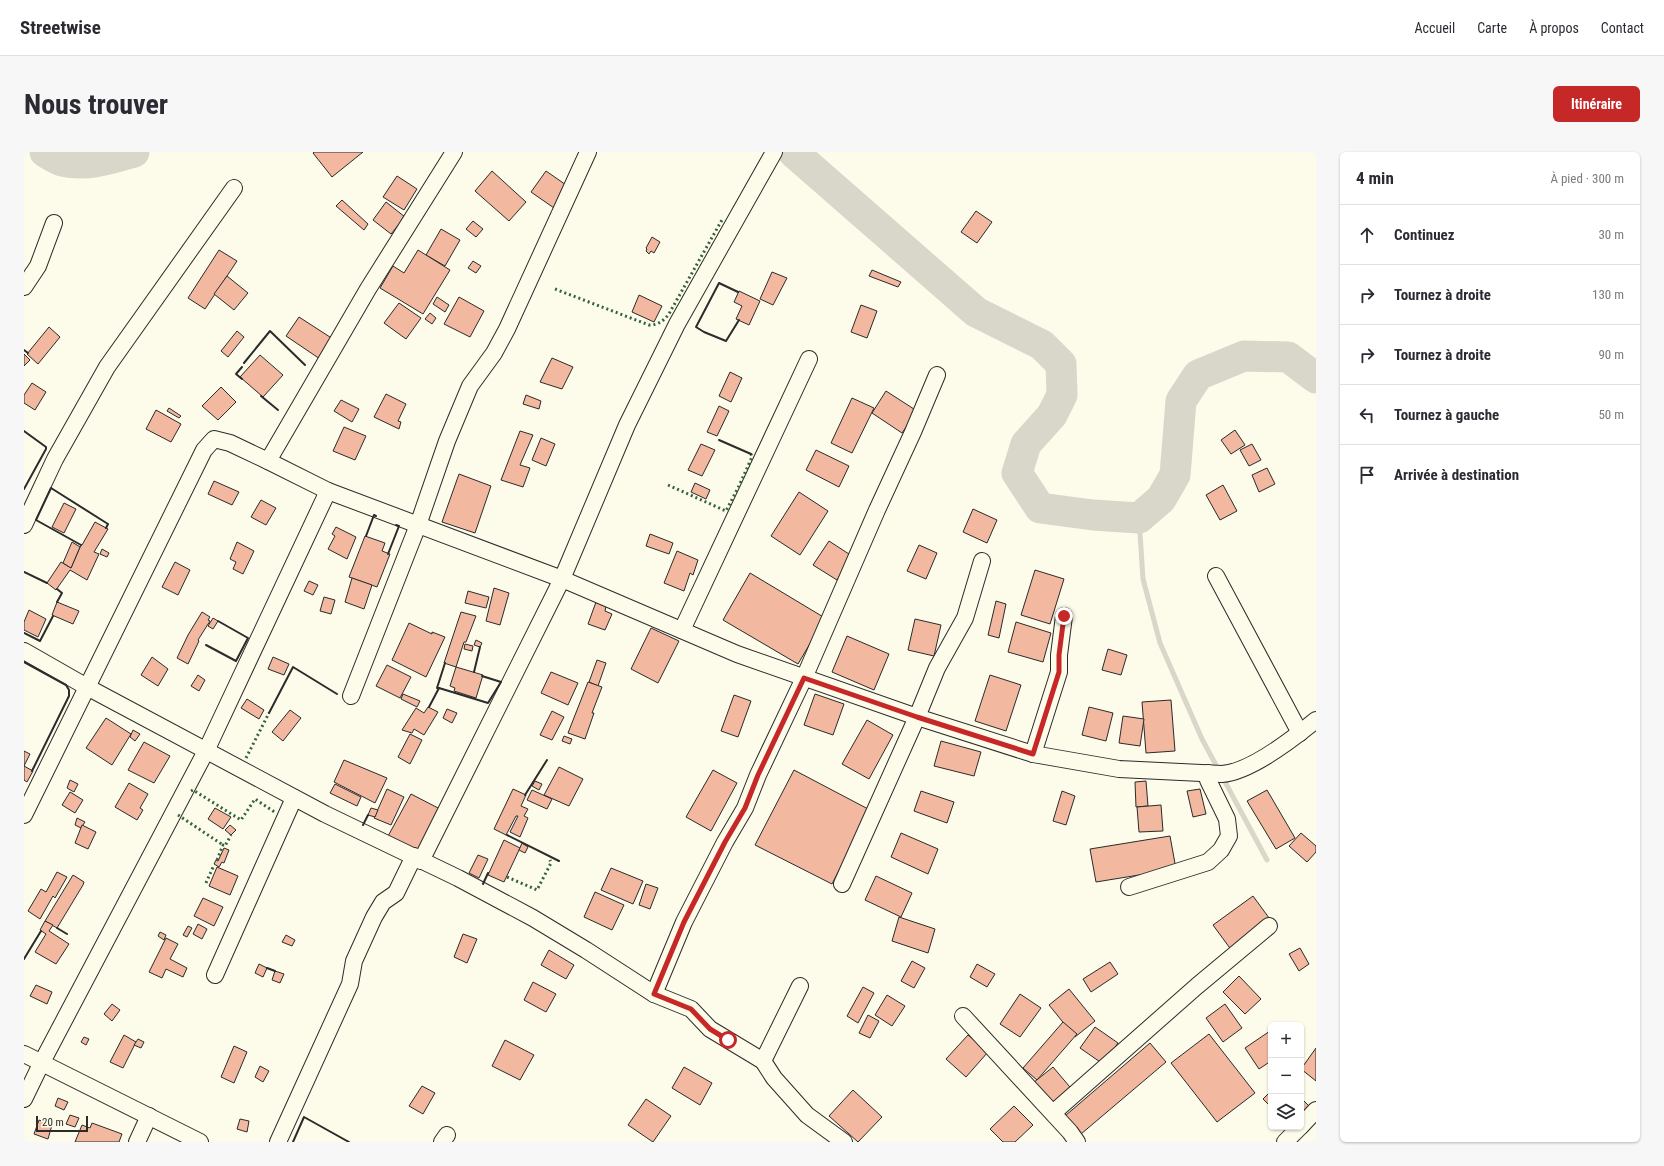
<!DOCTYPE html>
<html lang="fr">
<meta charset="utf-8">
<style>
body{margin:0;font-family:"Roboto Condensed",sans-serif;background:#f7f7f7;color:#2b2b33}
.controls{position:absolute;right:12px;bottom:12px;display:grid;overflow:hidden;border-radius:6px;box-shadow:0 1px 3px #0004}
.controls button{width:36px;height:36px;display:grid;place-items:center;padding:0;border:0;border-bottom:1px solid #e1e1e2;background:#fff;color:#2b2b33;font:20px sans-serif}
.scale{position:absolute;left:12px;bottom:10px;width:52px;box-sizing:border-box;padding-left:4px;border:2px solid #2b2b2b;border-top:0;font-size:11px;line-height:14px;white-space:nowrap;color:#2b2b2b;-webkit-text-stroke:3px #fdfbea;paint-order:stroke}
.stop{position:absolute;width:12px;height:12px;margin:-9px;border:3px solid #c62828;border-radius:50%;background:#fff}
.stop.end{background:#c62828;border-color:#fff;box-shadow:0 1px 4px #0008}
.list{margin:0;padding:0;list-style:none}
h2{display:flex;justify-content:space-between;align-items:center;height:52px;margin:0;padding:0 16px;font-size:17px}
h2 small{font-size:13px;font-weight:400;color:#7c7c81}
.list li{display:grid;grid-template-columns:26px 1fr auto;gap:12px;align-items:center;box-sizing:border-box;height:60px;padding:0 16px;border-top:1px solid #e1e1e2}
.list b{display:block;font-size:15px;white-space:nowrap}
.list em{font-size:13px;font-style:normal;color:#7c7c81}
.icon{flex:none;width:22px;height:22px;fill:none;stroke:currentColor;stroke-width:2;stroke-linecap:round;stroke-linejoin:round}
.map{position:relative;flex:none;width:1292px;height:990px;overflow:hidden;border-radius:6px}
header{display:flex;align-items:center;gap:24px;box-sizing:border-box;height:56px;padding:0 20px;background:#fff;border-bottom:1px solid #e1e1e2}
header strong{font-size:19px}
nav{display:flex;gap:22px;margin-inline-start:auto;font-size:14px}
.intro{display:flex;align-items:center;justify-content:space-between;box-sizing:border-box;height:96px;padding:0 24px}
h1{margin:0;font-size:28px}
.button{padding:10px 18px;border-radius:6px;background:#c62828;color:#fff;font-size:14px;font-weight:700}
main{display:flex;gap:24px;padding:0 24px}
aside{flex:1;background:#fff;border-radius:6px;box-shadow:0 1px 3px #0004}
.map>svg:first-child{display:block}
</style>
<header>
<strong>Streetwise</strong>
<nav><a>Accueil</a><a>Carte</a><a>À propos</a><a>Contact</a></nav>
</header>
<div class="intro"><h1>Nous trouver</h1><a class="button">Itinéraire</a></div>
<main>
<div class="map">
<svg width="1292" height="990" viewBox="0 0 1292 990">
<rect width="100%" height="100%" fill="#fdfbea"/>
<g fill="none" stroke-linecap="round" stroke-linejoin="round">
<!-- stream -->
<polyline stroke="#d8d7c9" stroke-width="5" points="1115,366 1119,427 1136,491 1178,587 1243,708"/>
<!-- river -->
<g stroke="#d8d7c9" stroke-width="31">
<path d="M 21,0 C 26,3 32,7 38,9 C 63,15 86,7 110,0"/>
<polyline points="769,0 952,160 1018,193 1037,212 1038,243 1028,263 1002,292 993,321 1016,356 1069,363 1115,366 1137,347 1151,323 1157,249 1174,223 1220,204 1264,205 1292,226"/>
</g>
</g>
<!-- building -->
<g fill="#f2b8a0" stroke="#2b2b2b">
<polygon points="290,0 339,0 308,25 289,1"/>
<polygon points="468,19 502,50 485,69 451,39"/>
<polygon points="522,19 545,35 530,56 507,40"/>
<polygon points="373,24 393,37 380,58 359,45"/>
<polygon points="318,48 344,72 340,78 312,54"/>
<polygon points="362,50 381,65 367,82 349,68"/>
<polygon points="952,59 968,70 953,91 937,80"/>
<polygon points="449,69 459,77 452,85 442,77"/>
<polygon points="417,77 436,88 421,114 402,103"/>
<polygon points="628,85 636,90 630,101 627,99 625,102 622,99 623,97 622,96"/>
<polygon points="195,98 213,109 181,157 164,146"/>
<polygon points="394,98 426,118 399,162 356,136 369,114 380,121"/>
<polygon points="449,109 457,114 452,121 444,116"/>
<polygon points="848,118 877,130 874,135 845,124"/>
<polygon points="748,120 763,126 749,153 736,147"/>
<polygon points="203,124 224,141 210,158 190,142"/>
<polygon points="715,139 736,149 725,173 712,167 718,154 710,150"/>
<polygon points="615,143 638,154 630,170 608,160"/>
<polygon points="413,145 425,153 421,160 409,152"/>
<polygon points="435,145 460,159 446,185 420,172"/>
<polygon points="375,151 397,166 382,187 360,171"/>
<polygon points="837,153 853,159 843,186 827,180"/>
<polygon points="406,161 412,166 408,172 401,167"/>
<polygon points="275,165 309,187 296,207 262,184"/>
<polygon points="25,175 36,185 14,212 3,202"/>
<polygon points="213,179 220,185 204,205 197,199"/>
<polygon points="0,202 6,208 0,214"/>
<polygon points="236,203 259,223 239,245 216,225"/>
<polygon points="528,206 549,215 538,237 516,230"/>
<polygon points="706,220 718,226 707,250 695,244"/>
<polygon points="8,231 22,240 11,258 0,251 0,243"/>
<polygon points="197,235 212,250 194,268 178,254"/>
<polygon points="862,239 893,259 878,281 848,261"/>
<polygon points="362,242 382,252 374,269 377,270 375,277 350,265"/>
<polygon points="502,243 517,249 515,257 499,252"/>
<polygon points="828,246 850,256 828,301 807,291"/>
<polygon points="317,248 335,257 328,270 310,259"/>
<polygon points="695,254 705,259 693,284 683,280"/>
<polygon points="145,256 157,264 155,266 143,259"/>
<polygon points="132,258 157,272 147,290 122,277"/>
<polygon points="320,275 342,284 331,308 309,299"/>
<polygon points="1211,278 1221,293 1207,302 1197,288"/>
<polygon points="496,279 509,283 496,313 506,316 499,335 477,328"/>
<polygon points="517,286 531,292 522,314 508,308"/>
<polygon points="677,292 691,298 678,324 664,318"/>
<polygon points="1228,292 1237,308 1225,314 1216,298"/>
<polygon points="792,298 825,314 815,335 782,318"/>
<polygon points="1243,316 1251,332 1235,340 1228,323"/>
<polygon points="435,322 467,334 451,381 418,370"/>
<polygon points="190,329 215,340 208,353 184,342"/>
<polygon points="671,331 686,338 682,347 667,340"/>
<polygon points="1199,333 1213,359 1196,368 1182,343"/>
<polygon points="775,340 804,359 776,403 747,384"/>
<polygon points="237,348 252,356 242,373 227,365"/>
<polygon points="40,351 52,357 40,381 28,375"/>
<polygon points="949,357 973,368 963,391 939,380"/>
<polygon points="71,370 84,377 70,400 75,402 63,428 46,418 32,438 23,431 37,410 47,416 57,393 58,393"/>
<polygon points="312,375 332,385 323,407 304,397 311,384 308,382"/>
<polygon points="626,382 649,391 645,402 622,394"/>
<polygon points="341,384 361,391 358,399 366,402 353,435 325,425"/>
<polygon points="805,389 828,404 813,428 789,413"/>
<polygon points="48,390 56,395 47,416 39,411"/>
<polygon points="213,390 230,399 219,422 209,417 212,410 206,407"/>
<polygon points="895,393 913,401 902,427 883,419"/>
<polygon points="78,397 85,401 83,405 76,402"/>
<polygon points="653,399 674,408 669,423 666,421 660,439 640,431"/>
<polygon points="151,410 166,418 154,443 138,435"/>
<polygon points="1011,418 1040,427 1026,472 997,463"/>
<polygon points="726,421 801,466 774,512 699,468"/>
<polygon points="328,426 348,433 340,457 321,450"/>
<polygon points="285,429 294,433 289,443 280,439"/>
<polygon points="470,436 485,441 476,473 462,469"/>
<polygon points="444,439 465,445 462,456 441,451"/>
<polygon points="300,445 311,448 307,462 296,459"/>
<polygon points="972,449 982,452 975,486 964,483"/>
<polygon points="33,450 55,459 49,472 28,463"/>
<polygon points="572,450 582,454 581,459 588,462 581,478 564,472"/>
<polygon points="5,458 22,467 14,485 0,478 0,470"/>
<polygon points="178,460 186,465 184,468 186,469 174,488 175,489 164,512 153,506 164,483"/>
<polygon points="437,460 452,464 442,490 440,490 432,515 459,523 452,546 430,539 431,536 426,534 432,515 420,511"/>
<polygon points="189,466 194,469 189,477 184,474"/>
<polygon points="891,467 917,473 910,504 884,498"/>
<polygon points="992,470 1027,481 1019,510 984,500"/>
<polygon points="385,471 408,482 408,480 421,485 402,525 368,508"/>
<polygon points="627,476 655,489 634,531 607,517"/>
<polygon points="823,484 865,502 850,538 808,520"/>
<polygon points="452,488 458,491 456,495 450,493"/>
<polygon points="441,492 449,494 448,499 440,497"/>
<polygon points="1084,497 1103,503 1097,523 1078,518"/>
<polygon points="128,505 144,517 134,534 117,523"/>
<polygon points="249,505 265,512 260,523 244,517"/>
<polygon points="573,508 582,511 574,534 565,530"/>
<polygon points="363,513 387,525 376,546 352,534"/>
<polygon points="527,520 554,531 544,553 517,541"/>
<polygon points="174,523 181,528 175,539 167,534"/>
<polygon points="966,523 997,533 982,579 951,569"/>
<polygon points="564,530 578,535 568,561 570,561 561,587 544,581"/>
<polygon points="379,542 396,549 393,555 377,547"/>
<polygon points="791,542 820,552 809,583 780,573"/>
<polygon points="710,543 727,549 714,585 697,579"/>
<polygon points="223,547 240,558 235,567 217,556"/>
<polygon points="1147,548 1151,599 1122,601 1118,550"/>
<polygon points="404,555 414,560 400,583 390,577 388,581 378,578 392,556 400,561"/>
<polygon points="1065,555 1089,561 1082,589 1058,583"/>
<polygon points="423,557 433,561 428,571 419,566"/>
<polygon points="266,558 277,566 259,589 248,580"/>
<polygon points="528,559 540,565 528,588 516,583"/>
<polygon points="1099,564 1120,567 1116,594 1095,591"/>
<polygon points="82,566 107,582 88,613 62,596"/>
<polygon points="843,568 869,583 845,627 818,612"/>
<polygon points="109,578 116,582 111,589 106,585"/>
<polygon points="386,582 398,588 386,612 374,605"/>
<polygon points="540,584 548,587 546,592 538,589"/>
<polygon points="917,589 957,600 950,624 910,614"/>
<polygon points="120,590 146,604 130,631 104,618"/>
<polygon points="0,599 6,602 0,614 9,619 3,630 0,628"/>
<polygon points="320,608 363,626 351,651 310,630"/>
<polygon points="535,615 559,627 545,654 520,643"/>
<polygon points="689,618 713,631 687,679 662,665"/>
<polygon points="770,618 846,658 808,732 731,693"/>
<polygon points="46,628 54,632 50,640 43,636"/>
<polygon points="511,629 518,632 515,638 508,634"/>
<polygon points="1122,629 1124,654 1112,655 1111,630"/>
<polygon points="105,631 124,642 116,656 119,658 113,668 91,655"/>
<polygon points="311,632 337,645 333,654 306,641"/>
<polygon points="363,637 380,645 367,673 350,666"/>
<polygon points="489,637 502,643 497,654 504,657 500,664 504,666 496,685 486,680 494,664 492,664 482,683 470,677"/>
<polygon points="1176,637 1182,662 1169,665 1163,639"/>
<polygon points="508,638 528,647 523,657 503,648"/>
<polygon points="1243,638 1271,686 1252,697 1223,649"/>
<polygon points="897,639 930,650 923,671 890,659"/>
<polygon points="1038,639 1051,644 1042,673 1029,669"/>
<polygon points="46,640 59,648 51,661 38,653"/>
<polygon points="387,642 416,657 392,702 363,686"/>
<polygon points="1137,653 1139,679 1115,680 1113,655"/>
<polygon points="191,656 207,665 199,677 184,667"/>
<polygon points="347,656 354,658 351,665 344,663"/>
<polygon points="53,666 61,670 57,676 51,673"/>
<polygon points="58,673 72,680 64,697 51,691"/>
<polygon points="206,673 212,678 207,683 201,678"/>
<polygon points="877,681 914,697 904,722 867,705"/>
<polygon points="1277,681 1292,694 1292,700 1283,710 1265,694"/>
<polygon points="1146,684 1152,717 1072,730 1066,697"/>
<polygon points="480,688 496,696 480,730 464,723"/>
<polygon points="498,691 504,695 501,701 495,698"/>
<polygon points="200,696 205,698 200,711 198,710 195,715 190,712 192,708 194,709"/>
<polygon points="454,703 464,707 455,726 445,721"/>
<polygon points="193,715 214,724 206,743 185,734"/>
<polygon points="587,716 619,729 609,752 577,738"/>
<polygon points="33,720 43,725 31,746 29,744 16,767 4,759 17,737 22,740"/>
<polygon points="49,723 60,730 59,733 33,776 21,769"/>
<polygon points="852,724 888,741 877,765 841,748"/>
<polygon points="622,732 634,736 626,757 615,753"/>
<polygon points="571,740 600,753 588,778 560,765"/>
<polygon points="1229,744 1248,770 1208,799 1189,773"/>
<polygon points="179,746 199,755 190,774 170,764"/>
<polygon points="875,765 911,777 904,801 868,789"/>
<polygon points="21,769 29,773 25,779 45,792 32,812 11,800 22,782 16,778"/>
<polygon points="174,772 183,777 178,787 169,782"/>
<polygon points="164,774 168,776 163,785 159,783"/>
<polygon points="136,780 142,783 140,788 134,784"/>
<polygon points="439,782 453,787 443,811 430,805"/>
<polygon points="262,783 271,788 268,794 258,790"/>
<polygon points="142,786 154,792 146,807 163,816 159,825 142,817 138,826 125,820"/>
<polygon points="1276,796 1285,812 1275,819 1265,802"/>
<polygon points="525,798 550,813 542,827 517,813"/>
<polygon points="888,809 901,816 890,836 877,829"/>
<polygon points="1086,810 1094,822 1067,840 1059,827"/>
<polygon points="235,812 243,816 239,825 231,821"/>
<polygon points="953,812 971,822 963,835 946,825"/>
<polygon points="251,819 260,822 256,831 248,828"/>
<polygon points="1215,824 1237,847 1221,862 1199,840"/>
<polygon points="509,830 532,842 522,860 500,848"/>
<polygon points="12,833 28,840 23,852 6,844"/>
<polygon points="839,835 850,841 834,871 823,864"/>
<polygon points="1045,837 1071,869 1051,885 1025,853"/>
<polygon points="996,842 1017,856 996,885 976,872"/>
<polygon points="863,843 881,854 868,874 851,863"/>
<polygon points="88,852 96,858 88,869 80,862"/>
<polygon points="1201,852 1218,876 1199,890 1182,866"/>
<polygon points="844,863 855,869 846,886 835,881"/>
<polygon points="1039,870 1053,882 1013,928 999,916"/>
<polygon points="1071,875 1094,891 1079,912 1056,896"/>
<polygon points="1246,879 1247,909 1235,917 1221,896"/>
<polygon points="1185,882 1231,941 1193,970 1147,911"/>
<polygon points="100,883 112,890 99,916 86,910"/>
<polygon points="944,883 964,900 942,925 922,907"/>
<polygon points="60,885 65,887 62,893 57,890"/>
<polygon points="114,887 120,890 117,896 110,893"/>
<polygon points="481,888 510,903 496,928 468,914"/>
<polygon points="1126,891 1142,910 1057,982 1041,964"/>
<polygon points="210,894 223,900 210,931 197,925"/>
<polygon points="1292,896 1292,929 1277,917"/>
<polygon points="236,914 245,919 239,930 231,925"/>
<polygon points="660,915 688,931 676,953 648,936"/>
<polygon points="1029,915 1051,941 1031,958 1009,931"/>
<polygon points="398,934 411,941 399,962 385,954"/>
<polygon points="829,938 858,965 834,990 805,964"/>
<polygon points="1247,939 1247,955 1239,947"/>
<polygon points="34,946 44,950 40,958 31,954"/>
<polygon points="1277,946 1290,959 1277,973"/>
<polygon points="622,947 647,964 629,990 604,973"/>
<polygon points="990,954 1009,973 991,990 979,990 966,977"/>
<polygon points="46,963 55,966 51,975 42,972"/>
<polygon points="216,967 225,969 223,980 213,977"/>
<polygon points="15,968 28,973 24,987 10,982"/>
<polygon points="68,971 98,982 95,990 51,990 58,973 66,976"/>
</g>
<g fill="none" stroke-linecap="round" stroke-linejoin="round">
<!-- street casing -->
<g stroke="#2b2b2b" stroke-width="18">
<g id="street">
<polyline points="0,135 14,114 30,71"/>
<polyline points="244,309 344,137 430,0"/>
<polyline points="0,373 31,307 83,215 210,36"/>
<polyline points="1192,424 1276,581"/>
<polyline points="658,478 785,207"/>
<polyline points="0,499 63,535 301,662 434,726 509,766 562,798 630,842 667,857 686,877 739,909 750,926 783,963 820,990"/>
<polyline points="327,544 394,373 423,289 446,234 470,201 483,177 564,0"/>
<polyline points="1009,602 1035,520 1035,503 1040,464"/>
<path d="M 0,663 L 180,298 L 190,287 L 206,291 L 244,309 L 304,339 L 538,427 L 713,502 L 893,565 L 1009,602 L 1095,617 L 1198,622 C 1226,620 1270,586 1292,568"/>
<polyline points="397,709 538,427 603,273 653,172 750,0"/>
<polyline points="818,732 893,565 913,516 941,466 958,409"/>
<polyline points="1105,735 1184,710 1197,698 1205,684 1203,667 1184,628 1184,621"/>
<polyline points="191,823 270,646"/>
<polyline points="630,842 660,770 701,690 721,656 734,623 780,526 853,358 889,280 913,223"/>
<polyline points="939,864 1046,980 1053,990"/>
<polyline points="0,902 176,990"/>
<polyline points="739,909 776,834"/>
<polyline points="0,947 17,912 182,599 304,339"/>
<polyline points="1029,961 1173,834 1245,774"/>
<polyline points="1277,974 1292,958"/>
<polyline points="113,990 125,964"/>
<polyline points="254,990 326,832 330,809 350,765 359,750 372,741 390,704"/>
<polyline points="418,990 423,983"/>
<polyline points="1261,990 1276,975"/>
</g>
</g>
<!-- street -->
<use href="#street" stroke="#fdfbea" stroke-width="16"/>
<!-- hedge -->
<g stroke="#34623c" stroke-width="3" stroke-dasharray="2 3" stroke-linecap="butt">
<path d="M 531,137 L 625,173 C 635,173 641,168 646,160 L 699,66"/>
<polyline points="644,333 702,359 715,334 728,305 727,302"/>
<polyline points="222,606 245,561"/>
<polyline points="167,639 169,638 217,668 231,647 252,661"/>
<polyline points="154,663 199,693"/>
<polyline points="193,708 199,693 201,694 207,683"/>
<polyline points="483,725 513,738 527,711 526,708"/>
<polyline points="182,731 190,713"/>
</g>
<!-- wall -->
<g stroke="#2b2b2b" stroke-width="2">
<polyline points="714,140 695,131 672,175 680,180 702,189 715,168"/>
<polyline points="0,198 4,201"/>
<polyline points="220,211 246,179 281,213"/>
<polyline points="218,227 212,222 218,215"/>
<polyline points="237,244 254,258"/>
<polyline points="0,279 22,295 22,297 0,337"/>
<polyline points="695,288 727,302"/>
<polyline points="342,384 350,363 352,364"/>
<polyline points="57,393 12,368 27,336 84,372 82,376"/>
<polyline points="364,402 375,374 372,373"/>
<polyline points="0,420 23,431"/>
<polyline points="33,437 38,441 33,450"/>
<polyline points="0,481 16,489 29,464"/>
<polyline points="182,493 212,509 224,486 194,469"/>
<polyline points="0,510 42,533 45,538 45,544 8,619"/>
<polyline points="450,520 456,495"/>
<polyline points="415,536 464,551 477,530 458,524"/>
<polyline points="405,555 415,536 413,536 421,511"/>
<polyline points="245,561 269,515 313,542"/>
<polyline points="501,643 523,608"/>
<polyline points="339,673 344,663"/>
<polyline points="483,683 535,709"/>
<polyline points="459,732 464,721"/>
<polyline points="33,776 43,782"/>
<polyline points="0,807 17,779"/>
<polyline points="243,816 251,819"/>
<polyline points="269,990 280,965 325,990"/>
</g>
</g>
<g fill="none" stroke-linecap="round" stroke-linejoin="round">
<!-- route -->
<polyline stroke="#c62828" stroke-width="5" points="704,888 686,877 667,857 630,842 660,770 701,690 721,656 734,623 780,526 893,565 1009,602 1035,520 1035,503 1040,464"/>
</g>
</svg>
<div class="controls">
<button>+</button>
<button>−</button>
<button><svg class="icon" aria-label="layers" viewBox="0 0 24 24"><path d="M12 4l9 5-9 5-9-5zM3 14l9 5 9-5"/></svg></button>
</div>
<div class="scale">20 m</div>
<div class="stop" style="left:704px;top:888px"></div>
<div class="stop end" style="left:1040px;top:464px"></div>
</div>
<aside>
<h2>4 min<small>À pied · 300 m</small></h2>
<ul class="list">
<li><svg class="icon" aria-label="ahead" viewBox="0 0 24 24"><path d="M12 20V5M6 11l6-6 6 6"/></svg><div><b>Continuez</b></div><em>30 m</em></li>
<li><svg class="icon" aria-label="right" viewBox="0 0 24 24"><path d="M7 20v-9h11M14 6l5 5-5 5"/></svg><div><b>Tournez à droite</b></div><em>130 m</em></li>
<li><svg class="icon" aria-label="right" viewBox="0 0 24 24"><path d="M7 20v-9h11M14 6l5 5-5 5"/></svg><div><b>Tournez à droite</b></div><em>90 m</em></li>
<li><svg class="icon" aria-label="left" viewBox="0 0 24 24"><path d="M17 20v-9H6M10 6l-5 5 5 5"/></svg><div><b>Tournez à gauche</b></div><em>50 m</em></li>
<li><svg class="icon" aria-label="arrive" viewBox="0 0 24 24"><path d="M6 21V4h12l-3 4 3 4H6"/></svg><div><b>Arrivée à destination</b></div></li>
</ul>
</aside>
</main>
